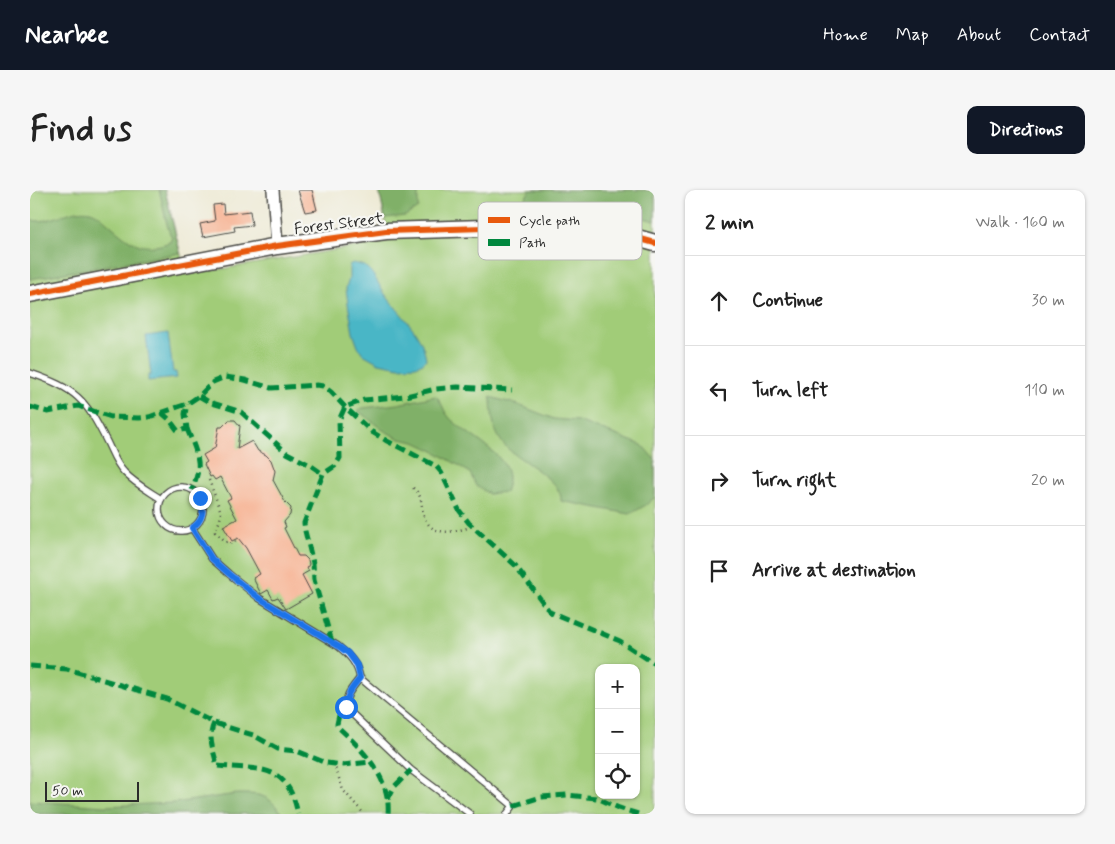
<!DOCTYPE html>
<meta charset="utf-8">
<style>
body{margin:0;font-family:Mynerve,sans-serif;background:#f6f6f6;color:#222}
.controls{position:absolute;right:15px;bottom:15px;display:grid;overflow:hidden;border-radius:10px;box-shadow:0 1px 4px #0004}
.controls button{width:45px;height:45px;display:grid;place-items:center;padding:0;border:0;border-bottom:1px solid #e0e0e0;background:#fff;color:#222;font:25px sans-serif}
.scale{position:absolute;left:15px;bottom:12px;width:94px;box-sizing:border-box;padding-left:5px;border:2px solid #2b2b2b;border-top:0;font-size:14px;line-height:18px;white-space:nowrap;color:#2b2b2b;-webkit-text-stroke:4px #f6f6f2;paint-order:stroke}
.stop{position:absolute;width:15px;height:15px;margin:-11px;border:4px solid #1a73e8;border-radius:50%;background:#fff}
.stop.end{background:#1a73e8;border-color:#fff;box-shadow:0 1px 5px #0008}
.list{margin:0;padding:0;list-style:none}
h2{display:flex;justify-content:space-between;align-items:center;height:65px;margin:0;padding:0 20px;font-size:21px}
h2 small{font-size:16px;font-weight:400;color:#767676}
.list li{display:grid;grid-template-columns:32px 1fr auto;gap:15px;align-items:center;box-sizing:border-box;height:90px;padding:0 20px;border-top:1px solid #e0e0e0}
.list b{display:block;font-size:19px;white-space:nowrap}
.list em{font-size:16px;font-style:normal;color:#767676}
.icon{flex:none;width:28px;height:28px;fill:none;stroke:currentColor;stroke-width:2;stroke-linecap:round;stroke-linejoin:round}
.map{position:relative;flex:none;width:625px;height:624px;overflow:hidden;border-radius:10px}
header{display:flex;align-items:center;gap:30px;box-sizing:border-box;height:70px;padding:0 25px;background:#111827;color:#fff}
header strong{font-size:24px}
nav{display:flex;gap:28px;margin-inline-start:auto;font-size:18px}
.intro{display:flex;align-items:center;justify-content:space-between;box-sizing:border-box;height:120px;padding:0 30px}
h1{margin:0;font-size:35px}
.button{padding:12px 22px;border-radius:10px;background:#111827;color:#fff;font-size:18px;font-weight:700}
main{display:flex;gap:30px;padding:0 30px}
aside{flex:1;background:#fff;border-radius:10px;box-shadow:0 1px 4px #0004}
.map>svg:first-child{display:block}
</style>
<header>
<strong>Nearbee</strong>
<nav><a>Home</a><a>Map</a><a>About</a><a>Contact</a></nav>
</header>
<div class="intro"><h1>Find us</h1><a class="button">Directions</a></div>
<main>
<div class="map">
<svg width="625" height="624" viewBox="0 0 625 624">
<rect width="100%" height="100%" fill="#f6f6f2"/>
<filter id="ink" filterUnits="userSpaceOnUse"><feTurbulence type="fractalNoise" baseFrequency=".02" numOctaves="2"/><feDisplacementMap in="SourceGraphic" scale="10" xChannelSelector="R" yChannelSelector="G"/><feConvolveMatrix kernelMatrix="1 2 1 2 8 2 1 2 1" color-interpolation-filters="sRGB"/></filter>
<filter id="wash" filterUnits="userSpaceOnUse"><feTurbulence type="fractalNoise" baseFrequency=".0096" numOctaves="4" result="noise"/><feDisplacementMap in="SourceGraphic" scale="20" xChannelSelector="R" yChannelSelector="G"/><feGaussianBlur stdDeviation="1.12" result="paint"/><feColorMatrix in="noise" values="0 0 0 0 0 0 0 0 0 0 0 0 0 0 0 0 0 1.4 0 .05"/><feComposite in="paint" operator="in"/></filter>
<g filter="url(#wash)">
<rect width="100%" height="100%" fill="#eeead5"/>
<!-- green -->
<path fill="#a1cc78" stroke="#667c52" fill-rule="evenodd" d="M 0,0 L 135,0 L 156,85 L 359,51 L 349,0 L 625,0 L 625,624 L 0,624 ZM 569,478 L 606,478 L 606,605 L 569,605 Z"/>
<!-- forest -->
<g fill="#80b068" stroke="#566e4a">
<path d="M 129,0 L 135,0 L 150,63 L 0,89 L 0,30 C 21,35 40,17 60,21 C 68,23 73,29 79,34 C 100,52 112,63 140,52 L 142,47 C 137,42 132,9 129,0 Z"/>
<polygon points="349,0 388,0 388,18 375,26 355,28"/>
<polygon points="500,0 625,0 625,31 606,26 555,18 498,19 494,10"/>
<path d="M 406,206 C 412,212 413,220 418,226 C 434,245 480,263 478,290 C 478,294 476,298 475,302 L 459,304 L 446,296 L 440,283 L 428,275 L 404,261 L 385,252 L 370,249 L 353,240 L 327,220 L 333,218 L 368,214 Z"/>
<path d="M 460,207 L 486,214 L 524,229 L 548,231 L 612,255 L 625,270 L 625,307 L 616,315 L 600,324 L 531,311 C 534,292 488,269 477,258 C 467,248 463,236 462,222 C 461,217 462,212 460,207 Z"/>
<path d="M 207,604 C 231,604 238,604 252,624 L 0,624 L 0,611 L 75,616 L 144,613 Z"/>
</g>
<!-- water -->
<g fill="#4ab6c6" stroke="#3a7078">
<path d="M 323,73 C 328,74 333,75 337,78 C 345,85 349,96 355,104 C 369,124 393,143 396,169 L 393,173 L 386,176 L 369,177 L 349,173 L 333,164 L 328,157 L 323,143 L 318,114 L 316,98 L 319,89 L 319,75 Z"/>
<polygon points="138,143 143,182 146,182 147,188 118,191 118,185 121,185 116,146"/>
</g>
<g id="blocks">
<!-- building -->
<g fill="#f7af8d">
<polygon points="268,0 282,0 287,20 275,22"/>
<polygon points="193,14 194,24 220,21 222,35 204,37 205,41 173,47 170,34 185,31 183,15"/>
<polygon points="199,230 205,230 210,236 207,259 222,251 228,261 236,265 241,270 245,281 243,290 255,312 261,318 260,325 254,332 256,337 254,338 268,366 274,366 278,370 279,374 277,378 279,381 272,385 282,404 256,419 248,407 243,409 238,400 231,404 223,388 230,384 216,358 208,348 202,351 193,336 207,329 197,310 201,308 190,287 185,290 182,286 180,287 174,274 177,272 173,265 185,258 189,237 192,237"/>
</g>
</g>
</g>
<g filter="url(#ink)">
<use href="#blocks" fill-opacity="0" stroke="#484844" stroke-width="1"/>
<g fill="none" stroke-linecap="round" stroke-linejoin="round">
<!-- lane casing -->
<g stroke="#484844" stroke-width="8">
<g id="lane">
<path d="M 0,183 C 46,199 55,208 77,252 C 82,262 86,274 94,282 C 104,293 119,301 131,309"/>
<circle cx="151" cy="319" r="22"/>
<path d="M 162,338 L 182,369 L 199,384 L 229,408 L 308,456 C 320,466 327,473 330,488 L 483,616 L 477,624"/>
<path d="M 330,488 C 323,497 313,507 317,519 L 381,580 L 440,624"/>
</g>
</g>
<!-- street casing -->
<g stroke="#484844" stroke-width="14">
<polyline id="street" points="243,0 247,56"/>
</g>
<!-- secondary casing -->
<g stroke="#484844" stroke-width="19">
<polyline id="secondary" points="0,104 247,56 356,41 546,35 582,41 625,53"/>
</g>
<!-- path -->
<g stroke="#484844" stroke-width="2.5" stroke-dasharray="1 4" stroke-linecap="butt">
<polyline points="179,290 191,322 190,330 185,342 199,354 209,350"/>
<path d="M 383,298 C 392,304 391,313 393,323 C 399,348 424,343 443,336"/>
<polyline points="304,574 313,600 334,624"/>
</g>
<!-- lane -->
<use href="#lane" stroke="#fff" stroke-width="5.5"/>
<!-- street -->
<use href="#street" stroke="#fff" stroke-width="11"/>
<!-- secondary -->
<use href="#secondary" stroke="#fff" stroke-width="16"/>
<!-- quiet -->
<g stroke="#00873e" stroke-width="5" stroke-dasharray="10 5" stroke-linecap="butt">
<polyline points="169,206 179,212 211,222 257,263 280,275 293,284"/>
<polyline points="0,217 18,222 48,216 81,227 109,228 119,227 157,214 169,206 183,192 195,187 215,190 241,198 287,195 293,196 301,202 315,217 342,242 357,251 406,276 411,282 429,320 439,333 485,375 520,422 590,451 625,474"/>
<polyline points="131,222 139,229 148,241 157,239 155,224 157,214"/>
<path d="M 157,239 C 162,251 170,267 168,280 C 167,287 164,294 162,300"/>
<polyline points="302,452 284,390 283,373 275,341 274,333 293,284 305,276 310,268 309,230 315,217 334,210 376,206 406,199 428,197 482,200"/>
<polyline points="0,476 37,479 137,509 184,533 223,545 248,559 267,561 296,573 313,575 341,572"/>
<path d="M 309,525 L 307,534 L 308,537 C 333,560 361,588 358,624"/>
<path d="M 184,533 C 177,548 184,560 187,576 C 230,580 257,572 268,624"/>
<polyline points="358,609 364,597 381,580"/>
<polyline points="483,616 511,607 537,605 567,608 589,618 608,624"/>
</g>
<!-- cycleway casing -->
<g stroke="#f6f6f2" stroke-width="9">
<polyline id="cycleway" points="0,104 247,56 356,41 546,35 582,41 625,53"/>
</g>
<!-- cycleway -->
<use href="#cycleway" stroke="#e8590c" stroke-width="6"/>
</g>
</g>
<g fill="none" stroke-linecap="round" stroke-linejoin="round" filter="url(#ink)">
<!-- route -->
<path stroke="#1a73e8" stroke-width="6" d="M 170,308 C 175,320 173,331 162,338 L 182,369 L 199,384 L 229,408 L 308,456 L 318,463 L 327,475 L 330,488 C 323,497 315,505 316,517"/>
</g>
<g text-anchor="middle" dominant-baseline="central" stroke-width="4.5" stroke-linejoin="round" paint-order="stroke">
<!-- street labels -->
<g font-size="16" fill="#2b2b2b" stroke="#f6f6f2">
<text transform="translate(309 34) rotate(-7)">Forest Street</text>
</g>
</g>
<!-- legend -->
<rect x="448" y="12" width="164" height="58" rx="8" fill="#f6f6f2" stroke="#b9b9b6" stroke-width="1"/>
<rect x="458" y="27" width="22" height="6" fill="#e8590c"/>
<rect x="458" y="49" width="22" height="7" fill="#00873e"/>
<g font-size="14" fill="#2b2b2b">
<text x="489" y="35">Cycle path</text>
<text x="489" y="57">Path</text>
</g>
</svg>
<div class="controls">
<button>+</button>
<button>−</button>
<button><svg class="icon" aria-label="locate" viewBox="0 0 24 24"><circle cx="12" cy="12" r="6"/><path d="M12 2v4M12 18v4M2 12h4M18 12h4"/></svg></button>
</div>
<div class="scale">50 m</div>
<div class="stop" style="left:316px;top:517px"></div>
<div class="stop end" style="left:170px;top:308px"></div>
</div>
<aside>
<h2>2 min<small>Walk · 160 m</small></h2>
<ul class="list">
<li><svg class="icon" aria-label="ahead" viewBox="0 0 24 24"><path d="M12 20V5M6 11l6-6 6 6"/></svg><div><b>Continue</b></div><em>30 m</em></li>
<li><svg class="icon" aria-label="left" viewBox="0 0 24 24"><path d="M17 20v-9H6M10 6l-5 5 5 5"/></svg><div><b>Turn left</b></div><em>110 m</em></li>
<li><svg class="icon" aria-label="right" viewBox="0 0 24 24"><path d="M7 20v-9h11M14 6l5 5-5 5"/></svg><div><b>Turn right</b></div><em>20 m</em></li>
<li><svg class="icon" aria-label="arrive" viewBox="0 0 24 24"><path d="M6 21V4h12l-3 4 3 4H6"/></svg><div><b>Arrive at destination</b></div></li>
</ul>
</aside>
</main>
